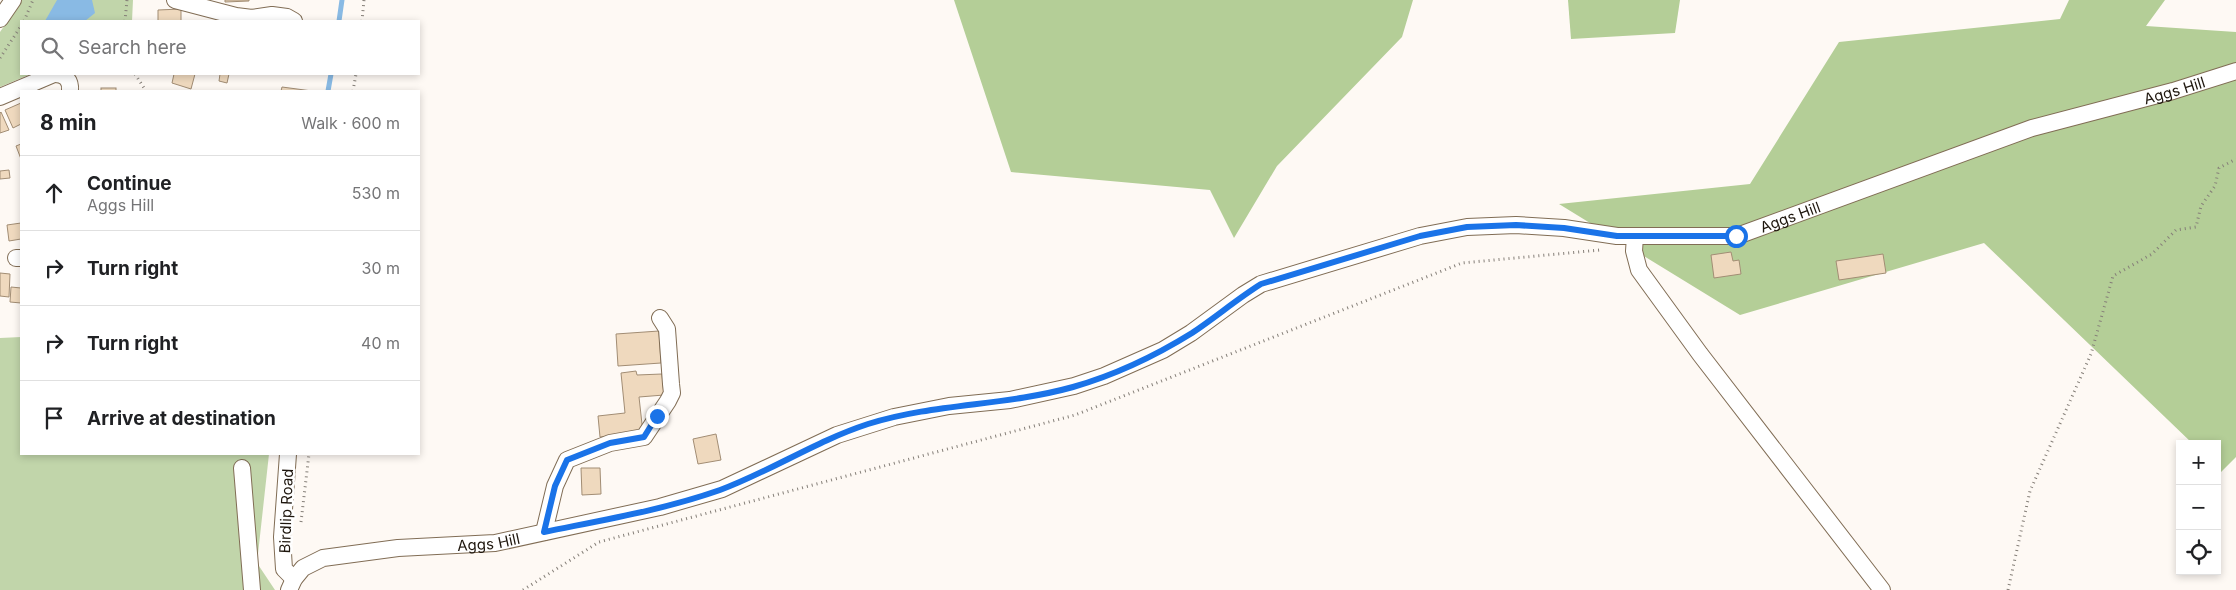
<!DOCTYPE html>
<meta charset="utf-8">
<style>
body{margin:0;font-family:Inter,sans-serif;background:#f2f2f2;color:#202124}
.controls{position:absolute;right:15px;bottom:15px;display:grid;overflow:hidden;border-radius:0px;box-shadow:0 2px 8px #0003}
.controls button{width:45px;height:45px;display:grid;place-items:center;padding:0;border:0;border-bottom:1px solid #e0e0e0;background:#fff;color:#202124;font:25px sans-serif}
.stop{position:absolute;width:15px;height:15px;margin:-11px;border:4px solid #1a73e8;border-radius:50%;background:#fff}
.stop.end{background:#1a73e8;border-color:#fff;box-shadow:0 1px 5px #0008}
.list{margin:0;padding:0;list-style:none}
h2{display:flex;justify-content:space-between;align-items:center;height:65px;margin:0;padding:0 20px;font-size:21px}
h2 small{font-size:16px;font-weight:400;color:#757577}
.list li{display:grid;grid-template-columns:32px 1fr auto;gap:15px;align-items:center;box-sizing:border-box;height:75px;padding:0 20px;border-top:1px solid #e0e0e0}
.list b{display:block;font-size:19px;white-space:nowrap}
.list p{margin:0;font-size:16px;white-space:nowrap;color:#757577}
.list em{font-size:16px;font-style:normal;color:#757577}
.icon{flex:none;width:28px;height:28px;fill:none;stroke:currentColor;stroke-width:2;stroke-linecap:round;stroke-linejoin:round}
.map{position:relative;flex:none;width:2236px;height:590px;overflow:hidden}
.search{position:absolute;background:#fff;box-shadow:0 2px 8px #0003;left:20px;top:20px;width:400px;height:55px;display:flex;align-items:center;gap:12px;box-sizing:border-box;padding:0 18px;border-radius:0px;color:#757577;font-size:19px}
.panel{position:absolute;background:#fff;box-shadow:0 2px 8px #0003;left:20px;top:90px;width:400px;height:365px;border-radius:0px}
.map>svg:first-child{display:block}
</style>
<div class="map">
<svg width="2236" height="590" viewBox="0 0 2236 590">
<rect width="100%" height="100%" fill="#fef9f4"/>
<!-- green -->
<g fill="#c1d5aa">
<polygon points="22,0 133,0 132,21 21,21 21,74 31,74 0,87 0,32"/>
<polygon points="21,337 21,454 269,454 257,563 275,590 0,590 0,338"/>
</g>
<!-- forest -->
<g fill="#b4ce97">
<polygon points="954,0 1413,0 1402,37 1277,166 1234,238 1210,190 1011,172"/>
<polygon points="1568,0 1680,0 1675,33 1571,39"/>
<polygon points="2069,0 2165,0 2146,26 2236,32 2236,457 2221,472 2217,468 2217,444 2193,444 1984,243 1740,315 1559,204 1750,184 1839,42 2060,19"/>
</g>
<!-- water -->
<polygon fill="#89bae4" points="57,0 92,0 95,13 85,21 45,21"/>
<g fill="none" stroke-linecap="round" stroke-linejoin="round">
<!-- stream -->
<g stroke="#89bae4" stroke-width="5">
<polyline points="339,21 342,0"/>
<polyline points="328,91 331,74"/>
</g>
</g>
<!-- building -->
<g fill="#efd9be" stroke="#a28d74">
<polygon points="225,0 249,0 249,1 225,2"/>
<polygon points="181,9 181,21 158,21 158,10"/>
<polygon points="174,74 195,74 191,89 172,83"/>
<polygon points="220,74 229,74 227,83 219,81"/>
<polygon points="282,87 312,91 281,91"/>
<rect x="101" y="88" width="15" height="3"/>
<polygon points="21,103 21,124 13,128 5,110"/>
<polygon points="1,112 9,130 0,133 0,113"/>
<polygon points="21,144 21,159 16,146"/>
<polygon points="9,170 10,178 0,179 0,171"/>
<polygon points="21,223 21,239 9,241 7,225"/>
<polygon points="1731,252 1733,261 1739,260 1741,274 1714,278 1711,255"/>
<polygon points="1883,254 1886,273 1839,280 1836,261"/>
<polygon points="0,273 10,274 9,297 0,296"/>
<polygon points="11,287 21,288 21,303 10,302"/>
<polygon points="659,331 661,363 618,366 616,334"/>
<polygon points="636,371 637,375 662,374 664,395 639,397 643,433 600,437 598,416 625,413 621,373"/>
<polygon points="716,434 721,460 698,464 693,439"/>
<polygon points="581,468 600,468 601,494 582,495"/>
</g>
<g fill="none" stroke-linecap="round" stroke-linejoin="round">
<!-- minor casing -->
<g stroke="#816d55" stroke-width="18">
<g id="minor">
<polyline points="175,0 236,16 252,18 272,15 287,17 294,21"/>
<polyline points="0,19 13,0"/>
<path d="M 55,74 C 66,74 71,81 70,91"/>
<polyline points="0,97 54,74"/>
<polyline points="1635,236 1634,251 1639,270 1700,354 1882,590"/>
<polyline points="16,258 21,258"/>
<polyline points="288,454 282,537 284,569 294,579"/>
<polyline points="242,468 252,590"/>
<polyline points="544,532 555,486 567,460 610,443 644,437 668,401 672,393 671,384 667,329 660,318"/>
<path id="s1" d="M 289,590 L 294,579 L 303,568 L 323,558 L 398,548 L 495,543 L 660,507 L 722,489 L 837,435 L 894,417 L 949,406 L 1010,400 L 1074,386 L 1104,376 L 1163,350 L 1191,333 L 1243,295 L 1261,284 L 1420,236 L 1467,227 L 1516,225 L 1564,228 L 1617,236 L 1737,236 L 2032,128 L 2173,91 L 2236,71"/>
</g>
</g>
<!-- path -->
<g stroke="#857f78" stroke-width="3" stroke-dasharray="1 4" stroke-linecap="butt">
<polyline points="24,21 33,0"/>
<polyline points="125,21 127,0"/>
<polyline points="362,21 364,0"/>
<polyline points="0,58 21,26"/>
<polyline points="135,74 146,91"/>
<polyline points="353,91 356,74"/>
<polyline points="301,522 309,454"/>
<polyline points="523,590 599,542 1075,415 1462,263 1600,250"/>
<polyline points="2008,590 2030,491 2091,354 2113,276 2152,254 2176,230 2196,227 2201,206 2215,186 2219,168 2236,159"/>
</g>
<!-- minor -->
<use href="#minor" stroke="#fff" stroke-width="16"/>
</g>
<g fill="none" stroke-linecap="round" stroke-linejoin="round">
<!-- route -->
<path stroke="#1a73e8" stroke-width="6" d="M 657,416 L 644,437 L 610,443 L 567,460 L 555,486 L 544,532 C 603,520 663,510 720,490 C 771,471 816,441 868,424 C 935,403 1005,406 1073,387 C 1115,375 1155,356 1192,333 C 1216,317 1237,299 1261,284 L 1420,236 L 1467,227 L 1516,225 L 1564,228 L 1617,236 L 1736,236"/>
</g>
<g text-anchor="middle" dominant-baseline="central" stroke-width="5" stroke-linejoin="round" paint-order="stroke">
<!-- street labels -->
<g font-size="15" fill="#1e160d" stroke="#fff">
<text stroke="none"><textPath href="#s1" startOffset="1985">Aggs Hill</textPath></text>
<text stroke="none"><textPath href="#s1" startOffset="1580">Aggs Hill</textPath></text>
<text transform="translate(286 511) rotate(-88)">Birdlip Road</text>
<text stroke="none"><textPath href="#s1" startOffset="215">Aggs Hill</textPath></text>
</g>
</g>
</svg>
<div class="controls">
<button>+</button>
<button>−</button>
<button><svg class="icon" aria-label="locate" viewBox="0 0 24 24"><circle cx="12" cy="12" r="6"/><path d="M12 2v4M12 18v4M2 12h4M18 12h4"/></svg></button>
</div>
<div class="stop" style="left:1736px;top:236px"></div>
<div class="stop end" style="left:657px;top:416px"></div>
<div class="search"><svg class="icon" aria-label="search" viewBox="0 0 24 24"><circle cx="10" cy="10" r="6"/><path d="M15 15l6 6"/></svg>Search here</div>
<section class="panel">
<h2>8 min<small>Walk · 600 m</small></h2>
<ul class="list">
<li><svg class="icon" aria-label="ahead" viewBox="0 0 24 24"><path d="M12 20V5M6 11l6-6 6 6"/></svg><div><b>Continue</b><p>Aggs Hill</p></div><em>530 m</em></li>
<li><svg class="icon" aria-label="right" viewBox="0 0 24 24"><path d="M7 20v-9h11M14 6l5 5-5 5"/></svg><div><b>Turn right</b></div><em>30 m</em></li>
<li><svg class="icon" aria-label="right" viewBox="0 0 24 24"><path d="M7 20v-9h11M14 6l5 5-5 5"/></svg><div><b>Turn right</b></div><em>40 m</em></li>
<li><svg class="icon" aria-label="arrive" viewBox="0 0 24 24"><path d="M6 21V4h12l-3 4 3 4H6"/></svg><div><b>Arrive at destination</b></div></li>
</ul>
</section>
</div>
